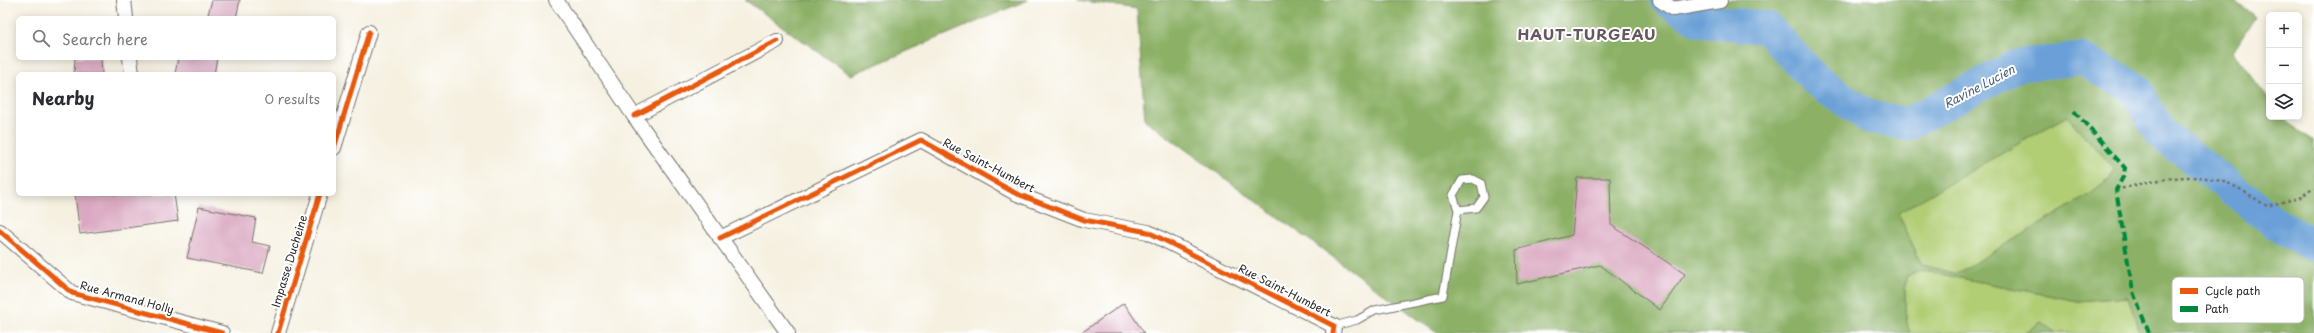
<!DOCTYPE html>
<meta charset="utf-8">
<style>
body{margin:0;font-family:"Playpen Sans",sans-serif;background:#f7f7f7;color:#2b2b33}
.controls{position:absolute;right:12px;top:12px;display:grid;overflow:hidden;border-radius:6px;box-shadow:0 2px 10px #0003}
.controls button{width:36px;height:36px;display:grid;place-items:center;padding:0;border:0;border-bottom:1px solid #e1e1e2;background:#fff;color:#2b2b33;font:20px sans-serif}
.list{margin:0;padding:0;list-style:none}
h2{display:flex;justify-content:space-between;align-items:center;height:52px;margin:0;padding:0 16px;font-size:17px}
h2 small{font-size:13px;font-weight:400;color:#7c7c81}
.icon{flex:none;width:22px;height:22px;fill:none;stroke:currentColor;stroke-width:2;stroke-linecap:round;stroke-linejoin:round}
.map{position:relative;flex:none;width:2314px;height:333px;overflow:hidden}
.search{position:absolute;background:#fff;box-shadow:0 2px 10px #0003;left:16px;top:16px;width:320px;height:44px;display:flex;align-items:center;gap:10px;box-sizing:border-box;padding:0 14px;border-radius:6px;color:#7c7c81;font-size:15px}
.panel{position:absolute;background:#fff;box-shadow:0 2px 10px #0003;left:16px;top:72px;width:320px;height:124px;border-radius:6px}
.map>svg:first-child{display:block}
</style>
<div class="map">
<svg width="2314" height="333" viewBox="0 0 2314 333">
<rect width="100%" height="100%" fill="#fff"/>
<filter id="ink" filterUnits="userSpaceOnUse"><feTurbulence type="fractalNoise" baseFrequency=".025" numOctaves="2"/><feDisplacementMap in="SourceGraphic" scale="8" xChannelSelector="R" yChannelSelector="G"/><feConvolveMatrix kernelMatrix="1 2 1 2 8 2 1 2 1" color-interpolation-filters="sRGB"/></filter>
<filter id="wash" filterUnits="userSpaceOnUse"><feTurbulence type="fractalNoise" baseFrequency=".012" numOctaves="4" result="noise"/><feDisplacementMap in="SourceGraphic" scale="16" xChannelSelector="R" yChannelSelector="G"/><feGaussianBlur stdDeviation="0.9" result="paint"/><feColorMatrix in="noise" values="0 0 0 0 0 0 0 0 0 0 0 0 0 0 0 0 0 1.4 0 .05"/><feComposite in="paint" operator="in"/></filter>
<g filter="url(#wash)">
<rect width="100%" height="100%" fill="#f5f0e0"/>
<!-- green -->
<g fill="#b1ce74" stroke="#6e7c50">
<polygon points="2067,116 2114,169 2110,179 2092,193 1956,274 1922,265 1897,213"/>
<path d="M 1920,270 L 2078,301 L 2128,297 L 2137,322 L 2139,333 L 2056,333 L 2041,322 L 2026,333 L 1910,333 C 1903,316 1905,295 1906,276 Z"/>
</g>
<!-- forest -->
<g fill="#8cb166" stroke="#5c6e48" fill-rule="evenodd">
<polygon points="745,0 1028,0 851,75"/>
<path d="M 1078,0 L 2235,0 L 2255,17 L 2233,52 L 2269,99 L 2269,117 L 2283,117 L 2287,122 L 2314,141 L 2314,333 L 2139,333 L 2137,322 L 2128,297 L 2078,301 L 1920,270 L 1906,276 C 1905,295 1903,316 1910,333 L 1437,333 L 1145,120 L 1137,9 ZM 2067,116 L 2114,169 L 2110,179 L 2092,193 L 1956,274 L 1922,265 L 1898,213 Z"/>
<polygon points="2041,322 2056,333 2026,333"/>
</g>
<g fill="none" stroke-linecap="round" stroke-linejoin="round">
<!-- river -->
<polyline stroke="#6ba0d7" stroke-width="33" points="1667,0 1699,20 1767,28 1816,80 1869,117 1907,124 2018,65 2082,59 2136,89 2160,133 2285,230 2314,245"/>
</g>
<g id="blocks">
<!-- building -->
<g fill="#daa9c1">
<polygon points="212,0 240,0 236,18 207,18"/>
<polygon points="75,58 101,58 102,74 74,74"/>
<polygon points="178,58 217,58 214,74 175,74"/>
<polygon points="1577,178 1610,178 1611,225 1685,274 1660,310 1600,265 1517,284 1516,250 1572,235"/>
<polygon points="75,194 174,194 178,221 80,234"/>
<polygon points="199,207 256,218 252,242 270,246 263,273 187,258"/>
<polygon points="1124,303 1144,333 1081,333"/>
</g>
</g>
</g>
<g filter="url(#ink)">
<use href="#blocks" fill-opacity="0" stroke="#72706a" stroke-width="1"/>
<g fill="none" stroke-linecap="round" stroke-linejoin="round">
<!-- lane casing -->
<g stroke="#72706a" stroke-width="9">
<polyline id="lane" points="1334,326 1357,320 1375,310 1443,296 1458,210 1476,208 1484,197 1481,183 1473,179 1462,180 1453,195 1458,210"/>
</g>
<!-- street casing -->
<g stroke="#72706a" stroke-width="16">
<g id="street">
<polyline points="124,0 126,18"/>
<polyline points="556,0 634,116 788,333"/>
<polyline points="1660,0 1673,9 1720,1"/>
<polyline points="130,58 132,74"/>
<polyline points="634,116 777,41"/>
<polyline points="334,148 369,32"/>
<polyline points="0,231 72,293 222,333"/>
<polyline points="720,238 921,140 1015,193 1084,220 1148,232 1334,326 1333,333"/>
<polyline points="278,333 320,194"/>
</g>
</g>
<!-- path -->
<path stroke="#72706a" stroke-width="2.5" stroke-dasharray="3 3" stroke-linecap="butt" d="M 2116,190 C 2153,181 2190,170 2227,183 C 2241,188 2255,199 2267,206 L 2299,198 L 2314,188"/>
<!-- lane -->
<use href="#lane" stroke="#fff" stroke-width="7"/>
<!-- street -->
<use href="#street" stroke="#fff" stroke-width="14"/>
<!-- quiet -->
<polyline stroke="#00873e" stroke-width="4" stroke-dasharray="8 4" stroke-linecap="butt" points="2074,111 2125,168 2123,177 2116,190 2133,292 2149,333"/>
<!-- cycleway casing -->
<g stroke="#fff" stroke-width="8">
<g id="cycleway">
<polyline points="634,116 777,41"/>
<polyline points="334,148 369,32"/>
<polyline points="0,231 72,293 222,333"/>
<polyline points="720,238 921,140 1015,193 1084,220 1148,232 1334,326 1333,333"/>
<polyline points="278,333 320,194"/>
</g>
</g>
<!-- cycleway -->
<use href="#cycleway" stroke="#e8590c" stroke-width="5"/>
</g>
</g>
<g text-anchor="middle" dominant-baseline="central" stroke-width="4" stroke-linejoin="round" paint-order="stroke">
<!-- street labels -->
<g font-size="11" fill="#2b2b2b" stroke="#fff">
<text transform="translate(989 165) rotate(28)">Rue Saint-Humbert</text>
<text transform="translate(289 261) rotate(-73)">Impasse Ducheine</text>
<text transform="translate(1285 290) rotate(27)">Rue Saint-Humbert</text>
<text transform="translate(127 297) rotate(15)">Rue Armand Holly</text>
</g>
<!-- water labels -->
<g font-size="12" font-style="italic" fill="#486078" stroke="#fff">
<text transform="translate(1979 86) rotate(-28)">Ravine Lucien</text>
</g>
<!-- district labels -->
<g font-size="15" font-weight="bold" letter-spacing="1" fill="#685760" stroke="#fff">
<text x="1587" y="33">HAUT-TURGEAU</text>
</g>
</g>
<!-- legend -->
<rect x="2172" y="277" width="132" height="46" rx="6" fill="#fff" stroke="#bfbfbf" stroke-width="1"/>
<rect x="2180" y="288" width="18" height="6" fill="#e8590c"/>
<rect x="2180" y="306" width="18" height="6" fill="#00873e"/>
<g font-size="11" fill="#2b2b2b">
<text x="2205" y="295">Cycle path</text>
<text x="2205" y="313">Path</text>
</g>
</svg>
<div class="controls">
<button>+</button>
<button>−</button>
<button><svg class="icon" aria-label="layers" viewBox="0 0 24 24"><path d="M12 4l9 5-9 5-9-5zM3 14l9 5 9-5"/></svg></button>
</div>
<div class="search"><svg class="icon" aria-label="search" viewBox="0 0 24 24"><circle cx="10" cy="10" r="6"/><path d="M15 15l6 6"/></svg>Search here</div>
<section class="panel">
<h2>Nearby<small>0 results</small></h2>
<ul class="list">
</ul>
</section>
</div>
